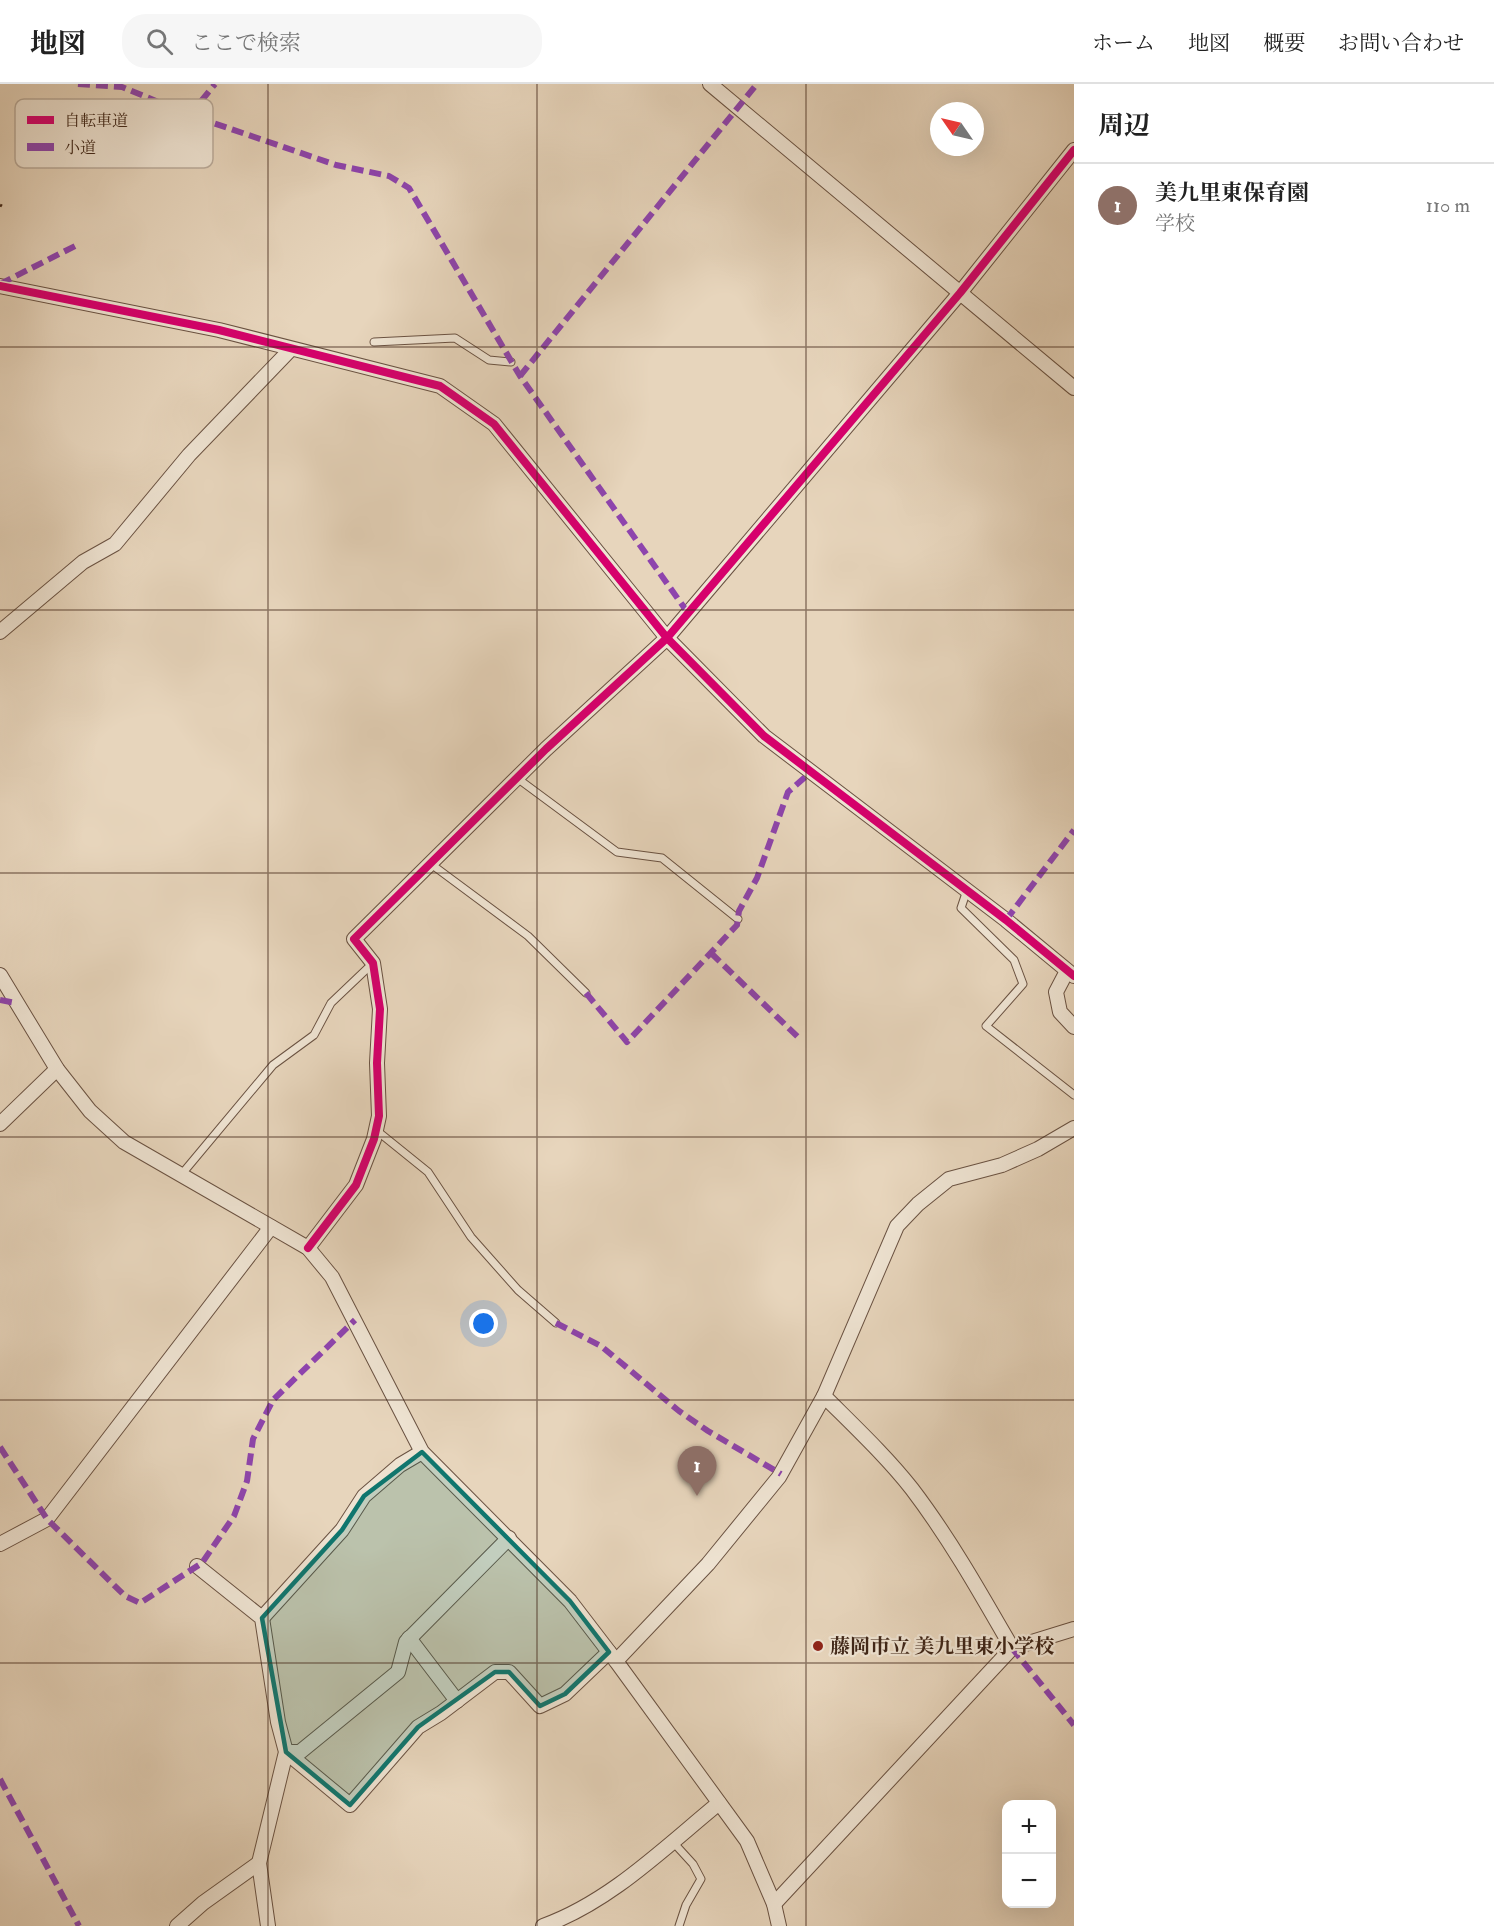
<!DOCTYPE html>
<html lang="ja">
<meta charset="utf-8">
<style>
body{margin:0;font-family:"IM FELL Double Pica","Noto Serif JP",serif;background:#f6f6f6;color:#222}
.controls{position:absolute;right:18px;bottom:18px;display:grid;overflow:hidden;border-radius:12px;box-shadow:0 6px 24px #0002}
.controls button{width:54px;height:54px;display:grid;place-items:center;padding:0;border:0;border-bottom:2px solid #e0e0e0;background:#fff;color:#222;font:30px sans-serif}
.compass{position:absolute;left:930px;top:18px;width:54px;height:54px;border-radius:50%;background:#fff;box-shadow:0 6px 24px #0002;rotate:304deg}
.you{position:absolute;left:484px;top:1240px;width:21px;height:21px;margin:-15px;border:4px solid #fff;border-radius:50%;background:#1a73e8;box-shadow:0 0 0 9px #1a73e833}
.badge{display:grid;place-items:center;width:39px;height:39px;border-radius:50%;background:#db2777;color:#fff;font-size:20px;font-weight:700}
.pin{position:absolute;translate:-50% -50px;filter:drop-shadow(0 2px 3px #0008)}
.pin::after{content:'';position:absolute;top:32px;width:21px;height:18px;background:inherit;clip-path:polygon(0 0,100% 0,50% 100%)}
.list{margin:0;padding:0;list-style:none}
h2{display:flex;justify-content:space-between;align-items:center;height:78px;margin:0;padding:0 24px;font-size:26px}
h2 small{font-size:20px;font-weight:400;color:#767676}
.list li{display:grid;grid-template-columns:39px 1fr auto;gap:18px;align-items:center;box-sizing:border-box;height:84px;padding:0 24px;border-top:2px solid #e0e0e0}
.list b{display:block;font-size:22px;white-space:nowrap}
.list p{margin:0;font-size:20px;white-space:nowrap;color:#767676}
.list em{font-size:20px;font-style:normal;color:#767676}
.icon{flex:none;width:33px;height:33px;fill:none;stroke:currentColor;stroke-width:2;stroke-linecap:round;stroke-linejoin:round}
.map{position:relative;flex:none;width:1074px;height:1842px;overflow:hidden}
header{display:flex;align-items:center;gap:36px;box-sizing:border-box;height:84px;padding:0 30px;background:#fff;border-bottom:2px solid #e0e0e0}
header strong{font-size:28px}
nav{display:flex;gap:33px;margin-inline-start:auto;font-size:21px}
.search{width:420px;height:54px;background:#f6f6f6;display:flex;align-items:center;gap:15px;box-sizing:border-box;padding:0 21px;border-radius:24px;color:#767676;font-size:22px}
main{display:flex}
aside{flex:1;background:#fff}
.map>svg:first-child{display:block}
</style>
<header>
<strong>地図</strong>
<div class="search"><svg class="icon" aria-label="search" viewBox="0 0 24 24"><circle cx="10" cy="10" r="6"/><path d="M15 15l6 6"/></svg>ここで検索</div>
<nav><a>ホーム</a><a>地図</a><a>概要</a><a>お問い合わせ</a></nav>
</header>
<main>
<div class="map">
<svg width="1074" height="1842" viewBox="0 0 1074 1842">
<rect width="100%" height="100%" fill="#e7d5bc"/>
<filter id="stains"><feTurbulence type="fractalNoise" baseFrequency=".00333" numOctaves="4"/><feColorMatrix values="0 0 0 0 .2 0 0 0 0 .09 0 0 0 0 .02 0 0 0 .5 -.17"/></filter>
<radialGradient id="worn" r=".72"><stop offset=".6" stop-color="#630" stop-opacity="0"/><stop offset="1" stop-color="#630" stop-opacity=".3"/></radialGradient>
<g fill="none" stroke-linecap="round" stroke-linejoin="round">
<!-- lane casing -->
<g stroke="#6a5242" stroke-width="9">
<g id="lane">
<polyline points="374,258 455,254 489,276 511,278"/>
<polyline points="517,694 617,768 662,774 738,835"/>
<polyline points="431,780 528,852 586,909"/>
<polyline points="967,806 961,824 1014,876 1023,900 986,942 1074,1011"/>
<polyline points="376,1046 428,1088 471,1153 518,1206 556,1239"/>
<polyline points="181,1091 273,981 314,951 331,919 373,879"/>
<polyline points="672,1757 693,1780 701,1795 686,1821 679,1842"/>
</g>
</g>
<!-- street casing -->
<g stroke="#6a5242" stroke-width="16">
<g id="street">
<polyline points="710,0 1074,304"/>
<polyline points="0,202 219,246 440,302 494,340 667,554 764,652 1006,836 1074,892"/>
<polyline points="0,548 83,478 115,460 189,371 291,265"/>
<polyline points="1067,887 1056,908 1060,928 1074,943"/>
<polyline points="0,891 57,985 90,1027 124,1058 308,1164 332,1193 422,1368 570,1517 616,1577 747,1757 774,1820 779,1842"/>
<polyline points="0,1040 57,985"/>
<polyline points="308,1164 356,1101 374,1055 379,1032 377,979 380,925 373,879 354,855 546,665 667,554 960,209 1074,66"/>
<polyline points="824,1312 897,1142 918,1120 949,1095 1002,1081 1038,1065 1074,1044"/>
<polyline points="0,1460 47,1435 271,1143"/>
<polyline points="197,1482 262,1534 278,1638 286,1668 259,1779 268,1842"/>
<polyline points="262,1534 342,1446 364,1412 400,1381 422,1368"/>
<polyline points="409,1554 457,1617"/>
<path d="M 616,1577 L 708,1480 L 779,1393 L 824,1312 C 854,1342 886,1372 912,1405 C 950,1455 981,1510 1012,1564"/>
<polyline points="286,1668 350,1721 418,1643 441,1629 495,1588 509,1588 540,1622 565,1610 609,1568"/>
<polyline points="286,1668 300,1668 398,1588 406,1558 509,1454"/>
<polyline points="774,1820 1012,1564 1074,1545"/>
<polyline points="177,1842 203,1819 259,1779"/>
<path d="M 543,1842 C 610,1818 664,1764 719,1719"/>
</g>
</g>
<!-- path -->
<polyline stroke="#402719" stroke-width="3" stroke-dasharray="4.5 3" stroke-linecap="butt" points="0,121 2,122"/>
<!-- lane -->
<use href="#lane" stroke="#efe4d3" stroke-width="7"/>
<!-- street -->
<use href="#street" stroke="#efe4d3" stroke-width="14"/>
<!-- quiet -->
<g stroke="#8e44ad" stroke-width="6" stroke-dasharray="12 6" stroke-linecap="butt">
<polyline points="78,0 122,3 190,31 336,81 389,92 409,104 520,292 688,529"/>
<polyline points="190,31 215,0"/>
<polyline points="0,200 79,160"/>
<polyline points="520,292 757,0"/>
<polyline points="1006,836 1074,746"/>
<polyline points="711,869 800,955"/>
<polyline points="586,909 627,958 737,841 739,827 757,794 788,708 811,688"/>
<polyline points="0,916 16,919"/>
<polyline points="556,1239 601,1262 679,1327 708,1347 781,1390"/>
<polyline points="0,1363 47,1435 125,1512 140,1519 202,1479 234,1432 247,1397 253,1355 273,1316 355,1236"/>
<polyline points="1012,1564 1074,1641"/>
<polyline points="0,1695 79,1842"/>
</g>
<!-- cycleway casing -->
<g stroke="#efe4d3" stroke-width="11">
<g id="cycleway">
<polyline points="0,202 219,246 440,302 494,340 667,554 764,652 1006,836 1074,892"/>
<polyline points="308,1164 356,1101 374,1055 379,1032 377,979 380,925 373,879 354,855 546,665 667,554 960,209 1074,66"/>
</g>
</g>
<!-- cycleway -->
<use href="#cycleway" stroke="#d6006c" stroke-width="8"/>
</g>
<!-- marked area -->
<path fill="#0f766e" fill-opacity="0.2" stroke="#0f766e" stroke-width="4.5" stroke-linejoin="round" d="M 422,1368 L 570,1517 L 609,1568 L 565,1610 L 540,1622 L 509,1588 L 495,1588 L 418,1643 L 350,1721 L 286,1668 L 262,1534 L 342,1446 L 364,1412 Z"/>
<!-- grid -->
<path fill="none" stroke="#402719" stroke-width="1.5" stroke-opacity="0.55" d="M 268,0 L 268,1842M 537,0 L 537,1842M 806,0 L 806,1842M 0,263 L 1074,263M 0,526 L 1074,526M 0,789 L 1074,789M 0,1053 L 1074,1053M 0,1316 L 1074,1316M 0,1579 L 1074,1579"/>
<!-- markers -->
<circle fill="#8f2418" stroke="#efe4d3" stroke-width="2" cx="818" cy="1562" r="6"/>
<g text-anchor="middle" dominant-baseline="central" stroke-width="4.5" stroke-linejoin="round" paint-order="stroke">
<!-- poi labels -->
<g font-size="20" font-weight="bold" fill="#402719" stroke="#efe4d3" text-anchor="start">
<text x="830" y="1562">藤岡市立 美九里東小学校</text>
</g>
</g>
<!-- legend -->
<rect x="15" y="15" width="198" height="69" rx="9" fill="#efe4d3" stroke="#baab9b" stroke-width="1.5"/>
<rect x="27" y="32" width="27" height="8" fill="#d6006c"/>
<rect x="27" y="59" width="27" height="8" fill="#8e44ad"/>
<g font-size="16" fill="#402719">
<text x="64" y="42">自転車道</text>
<text x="64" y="69">小道</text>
</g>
<rect width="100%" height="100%" filter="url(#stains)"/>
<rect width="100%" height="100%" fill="url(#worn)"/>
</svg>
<div class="controls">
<button>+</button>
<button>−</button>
</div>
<svg class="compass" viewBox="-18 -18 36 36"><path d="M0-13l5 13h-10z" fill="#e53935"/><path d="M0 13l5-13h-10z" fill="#767676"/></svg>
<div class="you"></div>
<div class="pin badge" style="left:697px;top:1412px;background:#8d6e63">1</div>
</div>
<aside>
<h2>周辺<small></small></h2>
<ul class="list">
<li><span class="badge" style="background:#8d6e63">1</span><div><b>美九里東保育園</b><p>学校</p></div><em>110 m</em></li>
</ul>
</aside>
</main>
